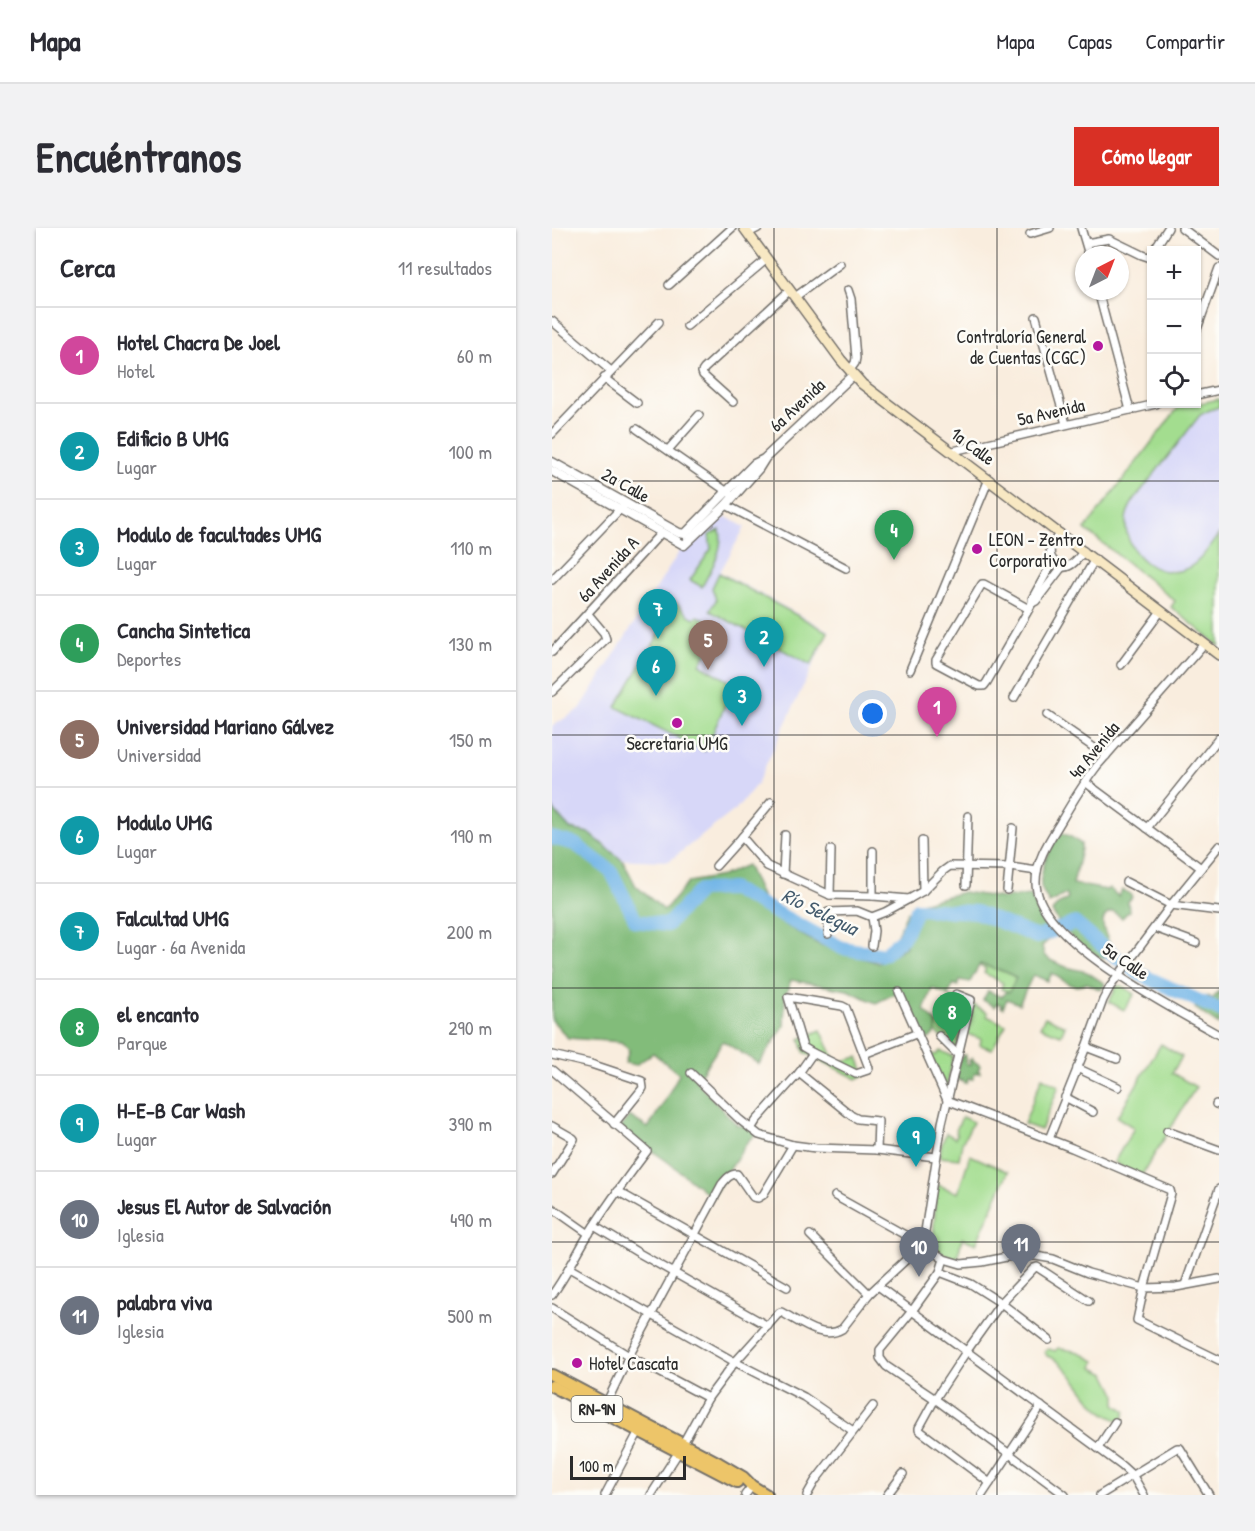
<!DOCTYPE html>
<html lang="es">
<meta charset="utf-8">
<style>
body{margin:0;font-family:"Patrick Hand",sans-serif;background:#f2f2f3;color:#2b2b33}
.controls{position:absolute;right:18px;top:18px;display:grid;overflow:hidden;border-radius:0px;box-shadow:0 2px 4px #0004}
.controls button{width:54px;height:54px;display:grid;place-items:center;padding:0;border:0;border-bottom:2px solid #e1e1e2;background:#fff;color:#2b2b33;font:30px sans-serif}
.compass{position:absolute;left:523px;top:18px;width:54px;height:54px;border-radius:50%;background:#fff;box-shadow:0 2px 4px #0004;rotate:42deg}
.scale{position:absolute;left:18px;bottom:15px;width:116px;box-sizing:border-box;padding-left:6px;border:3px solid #2b2b2b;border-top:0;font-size:16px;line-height:21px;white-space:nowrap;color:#2b2b2b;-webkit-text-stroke:4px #fdfcf7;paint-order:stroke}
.you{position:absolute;left:321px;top:486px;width:21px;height:21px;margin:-15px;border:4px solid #fff;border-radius:50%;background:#1a73e8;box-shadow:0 0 0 9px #1a73e833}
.badge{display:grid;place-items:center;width:39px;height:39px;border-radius:50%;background:#d93025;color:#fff;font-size:20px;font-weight:700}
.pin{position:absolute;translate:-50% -50px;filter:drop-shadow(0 2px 3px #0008)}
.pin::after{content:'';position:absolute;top:32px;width:21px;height:18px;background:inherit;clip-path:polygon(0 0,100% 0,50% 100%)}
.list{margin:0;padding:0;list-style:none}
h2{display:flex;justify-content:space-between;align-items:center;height:78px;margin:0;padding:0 24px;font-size:26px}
h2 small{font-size:20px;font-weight:400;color:#7c7c81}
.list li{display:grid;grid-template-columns:39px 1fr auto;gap:18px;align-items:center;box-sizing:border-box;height:96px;padding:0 24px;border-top:2px solid #e1e1e2}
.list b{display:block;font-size:22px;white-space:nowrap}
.list p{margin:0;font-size:20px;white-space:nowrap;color:#7c7c81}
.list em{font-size:20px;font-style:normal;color:#7c7c81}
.icon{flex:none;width:33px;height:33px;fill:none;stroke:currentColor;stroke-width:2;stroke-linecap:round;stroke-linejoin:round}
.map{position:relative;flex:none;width:667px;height:1267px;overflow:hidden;border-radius:0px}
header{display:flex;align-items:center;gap:36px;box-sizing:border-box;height:84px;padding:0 30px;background:#fff;border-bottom:2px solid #e1e1e2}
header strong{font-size:28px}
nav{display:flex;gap:33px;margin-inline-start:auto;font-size:21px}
.intro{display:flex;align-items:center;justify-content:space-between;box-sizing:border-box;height:144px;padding:0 36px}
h1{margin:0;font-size:42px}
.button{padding:15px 27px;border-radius:0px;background:#d93025;color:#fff;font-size:21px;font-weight:700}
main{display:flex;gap:36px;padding:0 36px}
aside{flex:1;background:#fff;border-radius:0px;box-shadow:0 2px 4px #0004}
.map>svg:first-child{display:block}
</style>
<header>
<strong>Mapa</strong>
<nav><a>Mapa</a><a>Capas</a><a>Compartir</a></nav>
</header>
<div class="intro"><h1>Encuéntranos</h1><a class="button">Cómo llegar</a></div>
<main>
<aside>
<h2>Cerca<small>11 resultados</small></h2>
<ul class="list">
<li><span class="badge" style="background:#d1479c">1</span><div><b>Hotel Chacra De Joel</b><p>Hotel</p></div><em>60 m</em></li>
<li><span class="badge" style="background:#0f9aa8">2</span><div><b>Edificio B UMG</b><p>Lugar</p></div><em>100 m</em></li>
<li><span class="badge" style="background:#0f9aa8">3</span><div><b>Modulo de facultades UMG</b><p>Lugar</p></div><em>110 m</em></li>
<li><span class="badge" style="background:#2e9e5b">4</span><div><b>Cancha Sintetica</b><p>Deportes</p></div><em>130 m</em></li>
<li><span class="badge" style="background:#8d6e63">5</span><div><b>Universidad Mariano Gálvez</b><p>Universidad</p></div><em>150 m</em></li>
<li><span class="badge" style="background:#0f9aa8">6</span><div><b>Modulo UMG</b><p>Lugar</p></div><em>190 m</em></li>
<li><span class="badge" style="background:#0f9aa8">7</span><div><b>Falcultad UMG</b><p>Lugar · 6a Avenida</p></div><em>200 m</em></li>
<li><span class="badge" style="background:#2e9e5b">8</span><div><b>el encanto</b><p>Parque</p></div><em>290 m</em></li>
<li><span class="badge" style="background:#0f9aa8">9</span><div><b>H-E-B Car Wash</b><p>Lugar</p></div><em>390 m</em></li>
<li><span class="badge" style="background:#6b7280">10</span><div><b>Jesus El Autor de Salvación</b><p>Iglesia</p></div><em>490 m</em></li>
<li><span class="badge" style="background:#6b7280">11</span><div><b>palabra viva</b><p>Iglesia</p></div><em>500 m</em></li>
</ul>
</aside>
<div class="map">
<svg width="667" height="1267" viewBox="0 0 667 1267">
<rect width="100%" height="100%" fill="#fdfcf7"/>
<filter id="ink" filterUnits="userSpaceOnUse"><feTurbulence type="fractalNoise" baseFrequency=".0167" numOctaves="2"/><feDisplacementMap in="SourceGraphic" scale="12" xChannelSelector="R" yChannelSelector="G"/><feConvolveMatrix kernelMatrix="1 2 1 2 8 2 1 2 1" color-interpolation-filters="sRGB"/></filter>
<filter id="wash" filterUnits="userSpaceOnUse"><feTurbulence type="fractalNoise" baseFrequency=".008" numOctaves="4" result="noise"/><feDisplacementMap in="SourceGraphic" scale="24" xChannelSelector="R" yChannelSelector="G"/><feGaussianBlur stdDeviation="1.35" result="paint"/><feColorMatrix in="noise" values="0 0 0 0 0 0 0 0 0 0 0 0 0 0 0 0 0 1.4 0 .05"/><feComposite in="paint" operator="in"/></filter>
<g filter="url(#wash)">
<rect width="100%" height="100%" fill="#f9edde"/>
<!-- built -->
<g fill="#d7d7f8">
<polygon points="667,179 667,306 645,334 638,339 630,342 611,343 602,340 587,329 580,318 575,305 574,293 577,281 582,272 648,187 658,182"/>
<polygon points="174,289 193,299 168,344 277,403 205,556 183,582 117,633 56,631 6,599 0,586 0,498 28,481 129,321"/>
</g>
<!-- green -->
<g fill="#a3dd8f" stroke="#67845d" stroke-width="1.5">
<path d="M 667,171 L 667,179 L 658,182 L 648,187 L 582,272 C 578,278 574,286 574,293 C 572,325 606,354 636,340 C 649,334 659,316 667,306 L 667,418 L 619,379 L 623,373 L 533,301 L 626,180 Z"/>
<path d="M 168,302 C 172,323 159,341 150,359 L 138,352 L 159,321 L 157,307 Z"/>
<polygon points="167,345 276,404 259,437 158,383 164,372 160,360"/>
<path d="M 122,373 C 130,379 133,386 142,390 L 146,388 L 163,396 L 166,405 L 148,436 L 182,456 L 153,523 L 64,479 L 112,398 L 107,393 Z"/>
<polygon points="181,658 216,674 231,687 276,711 296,718 331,724 342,713 355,684 365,678 423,681 486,707 501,700 503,704 495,710 354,719 333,734 295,727 216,684"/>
<polygon points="430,736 456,745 464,750 457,764 449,761 451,755 432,745 434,741 428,738"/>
<polygon points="565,758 570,758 583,766 572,782 557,774"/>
<polygon points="398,769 416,776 404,823 384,804 385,795 392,793"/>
<polygon points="420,776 436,785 435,788 454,797 440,821 428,817 429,811 415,806"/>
<polygon points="493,789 513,798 509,807 488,799"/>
<polygon points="269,802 284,835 306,829 313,847 305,851 252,824 248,811"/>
<polygon points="609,816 630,829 620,845 644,859 588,950 562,934 582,900 565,889"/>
<polygon points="388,823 401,828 394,862 378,826 384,827"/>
<polygon points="490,849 507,858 489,902 472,896"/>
<polygon points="410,889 421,894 410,915 407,931 388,929 389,919 394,905 403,910 405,907 403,905"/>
<polygon points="418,927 456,944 424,1016 410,1010 405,1032 387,1024 381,1015 384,965 386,957 406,965"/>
<path d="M 506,1120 L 527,1124 L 543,1133 L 541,1140 L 554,1146 L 564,1166 L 564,1176 L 574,1183 L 570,1194 C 559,1189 550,1185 542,1176 C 528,1161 516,1135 495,1128 L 492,1123 L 497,1121 L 503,1123 Z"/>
</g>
<!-- forest -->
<g fill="#82bc7a" stroke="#567452" stroke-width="1.5">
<path d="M 0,580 L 18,601 L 37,605 L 71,633 L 84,658 L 112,682 L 137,654 L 170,648 L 195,637 L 209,668 L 228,694 L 266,716 L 326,735 L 354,719 L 355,689 L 369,675 L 411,664 L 450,670 L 479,667 L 488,688 L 502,707 L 490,718 L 492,727 L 498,732 L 514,739 L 535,744 L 553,756 L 549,762 L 535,755 C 521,763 512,753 500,745 L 496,753 L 481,747 L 467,776 L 455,771 L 451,780 L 449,779 L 450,777 L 445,775 L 443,779 L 431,772 L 436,763 L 450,769 L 454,763 L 457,764 L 464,750 L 456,745 L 428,736 L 418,754 L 408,752 L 406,758 L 402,756 L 396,767 L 380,760 L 372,782 L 385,795 L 384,804 L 377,811 L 371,809 L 348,763 L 324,775 L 295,762 L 239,752 L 233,769 L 232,798 L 207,836 L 171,813 L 144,853 L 186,898 L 197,897 L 204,906 L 196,913 L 160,969 L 116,934 L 68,900 L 77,888 L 96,900 L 111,876 L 127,846 L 101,825 L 84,837 L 73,835 L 77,822 L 69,814 L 16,810 L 0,792 Z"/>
<path d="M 508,604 L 519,609 L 529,616 L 529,621 L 521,656 L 555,662 L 557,660 L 566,668 L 570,662 L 577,665 L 580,669 L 576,674 L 577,683 L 570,690 L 561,684 C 542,688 555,708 559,720 L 555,729 L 552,731 C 530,722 512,704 500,684 L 504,678 L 516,671 L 514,666 L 497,675 C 495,670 490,664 489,658 C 487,642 499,617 508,604 Z"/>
<polygon points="667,762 667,797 643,780 656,768 661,771"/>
<polygon points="411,827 413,827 414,835 417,837 419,836 417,833 420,830 422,834 427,836 428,838 426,842 428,844 428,845 423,845 421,851 416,851 415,855 412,855 410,852 408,853 404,849 407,833"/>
</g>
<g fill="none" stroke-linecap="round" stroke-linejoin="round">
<!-- river -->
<polyline stroke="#72b5e7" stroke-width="14" points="0,610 23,616 59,643 84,693 115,697 148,662 180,661 290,720 331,727 351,710 365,681 424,684 485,709 523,695 555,722 585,745 667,782"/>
</g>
</g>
<g filter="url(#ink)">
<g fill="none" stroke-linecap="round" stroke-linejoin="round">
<!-- minor casing -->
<g stroke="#736f6a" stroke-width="10">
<g id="minor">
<polyline points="529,0 537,27"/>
<polyline points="630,0 667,28"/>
<polyline points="196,5 206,0"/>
<polyline points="478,6 498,0"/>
<polyline points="534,15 557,11 590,27 596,29 600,27"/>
<polyline points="602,22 616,0"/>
<polyline points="117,57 180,0"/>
<polyline points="296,62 299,71 304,130 303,135 298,142"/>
<polyline points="546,63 578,182"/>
<polyline points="243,69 288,36"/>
<polyline points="484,89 514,196"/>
<polyline points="0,93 59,143"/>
<polyline points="135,98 215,31"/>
<polyline points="644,104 667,40"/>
<polyline points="52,150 85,175"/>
<polyline points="644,167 667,162"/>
<polyline points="181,174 151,147 150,144 152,141 238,62"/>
<polyline points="85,201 177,265"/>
<polyline points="0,206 107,94"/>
<polyline points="116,222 147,187"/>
<polyline points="401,223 604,176"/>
<polyline points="174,277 294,340"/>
<path d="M 508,305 C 501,314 492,326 504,335 C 506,337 510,340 513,339 C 520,339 527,329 532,323"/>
<polyline points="0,352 71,278"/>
<polyline points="480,375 484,373 510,339"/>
<polyline points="477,381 432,356 430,356 384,432 384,435 427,458 432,458 435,454 477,381 480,375 480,371 501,333"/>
<path d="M 652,416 L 545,538 C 531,556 519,576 508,595 C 497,613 484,632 484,654 C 483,711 622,781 667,807"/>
<polyline points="0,424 109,305"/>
<polyline points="569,437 609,383"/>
<polyline points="358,442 437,251"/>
<polyline points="0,464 54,411 52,405 36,386"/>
<polyline points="462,470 543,331"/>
<polyline points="495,487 554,528"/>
<polyline points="533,554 649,640"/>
<polyline points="219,574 190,609 215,638 278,667 321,668 357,671 371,663 391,643 398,638 458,639 485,643"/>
<polyline points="595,600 667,510"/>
<polyline points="370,613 371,663"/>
<polyline points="164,638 190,609"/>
<polyline points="231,646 233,607"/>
<polyline points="574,654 619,677 667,683"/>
<polyline points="414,657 416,588"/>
<polyline points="455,662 461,600"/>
<polyline points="278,667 279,622"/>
<polyline points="321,668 321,623"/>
<polyline points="320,689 322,703 320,718"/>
<polyline points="603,700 644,715"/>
<polyline points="276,706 276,684 305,683 320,689 333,684 357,671"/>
<polyline points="347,764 395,872 520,920 618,962 619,966 592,1060 585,1092 667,1132"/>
<polygon points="236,769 290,778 294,780 317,840 316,842 304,846 261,825 251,819"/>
<polyline points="387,808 406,827"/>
<polyline points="534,819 565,831"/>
<polyline points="312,826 366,805"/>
<polyline points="0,827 39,836 90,853 91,860 62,896"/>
<polyline points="525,840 566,859"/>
<path d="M 0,842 L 95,923 C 74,951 54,978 36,1007 C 24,1027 14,1048 0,1067"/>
<polyline points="139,845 188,892 207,907 241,917 264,920 325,922 384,929"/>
<polyline points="247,845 300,888 306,891 326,893 325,922"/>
<polyline points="513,869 541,884"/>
<polyline points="664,876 667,877"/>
<polyline points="0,898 21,910 22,911 0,946"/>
<polyline points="199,901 204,893 247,845 261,825"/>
<polyline points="615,903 667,922"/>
<polyline points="497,911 534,819 551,772 558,759 619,677 667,618"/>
<polyline points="65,963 235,1059"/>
<polyline points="283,968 371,1017 392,1031 409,1036 430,1034 464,1027 478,1027 501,1031 536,1045 592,1060 624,1059 667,1051"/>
<polyline points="0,980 37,1006"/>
<polyline points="42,998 85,1024 216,1098"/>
<polyline points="258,1007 317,1066"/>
<polyline points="392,1031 388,1044 360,1083 328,1122 328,1130 334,1138 383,1171 513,1267"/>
<polyline points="17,1040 183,1134 252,1169 301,1203"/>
<polyline points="388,1044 419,1056 449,1075 497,1112"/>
<polyline points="633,1057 667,961"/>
<polyline points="326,1058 570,1238 581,1248 592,1267"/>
<polyline points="0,1080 77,1128 156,1170"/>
<path d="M 54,1176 L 77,1128 L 170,956 C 174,951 178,946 185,946 L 201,969 L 206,970 L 211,967 L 241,917"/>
<polyline points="546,1220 563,1194"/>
<polyline points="438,1255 367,1202 367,1200 383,1171 414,1124 449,1075 482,1040 485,1039 537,1073"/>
<polyline points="53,1267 87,1203"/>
<path d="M 99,1267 L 124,1228 L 156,1170 L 183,1134 L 227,1085 L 229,1084 C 247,1093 270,1113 290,1101 L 317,1066 L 371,1016 L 390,895 L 419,772 L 404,766"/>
<polyline points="193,1267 200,1258"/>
<polyline points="255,1267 263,1253 321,1178"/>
<polyline points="335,1267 351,1246"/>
<polyline points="430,1267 489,1178"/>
<polyline points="548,1267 625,1220 628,1220 657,1267"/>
</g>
</g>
<!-- tertiary casing -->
<g stroke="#736f6a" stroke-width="11">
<g id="tertiary">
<polyline points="0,234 127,305 133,306 202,236 212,231 301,147"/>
<polyline points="0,243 132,317 174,277 207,240 212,232"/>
</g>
</g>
<!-- secondary casing -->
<g stroke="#736f6a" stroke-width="12">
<polyline id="secondary" points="192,0 289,132 310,156 667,427"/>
</g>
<!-- primary casing -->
<g stroke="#736f6a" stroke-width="14">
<g id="primary">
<polyline points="0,1147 167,1235 191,1249 200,1258 215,1267"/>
<polyline points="0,1158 185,1254"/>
</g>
</g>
<!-- minor -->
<use href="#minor" stroke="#fff" stroke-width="7"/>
<!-- tertiary -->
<use href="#tertiary" stroke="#fff" stroke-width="8"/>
<!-- secondary -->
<use href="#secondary" stroke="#f8e8c3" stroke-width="9"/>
<!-- primary -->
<use href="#primary" stroke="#edc569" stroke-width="10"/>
</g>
</g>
<!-- grid -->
<path fill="none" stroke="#2b2b2b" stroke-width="1.5" stroke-opacity="0.55" d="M 222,0 L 222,1267M 445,0 L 445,1267M 0,253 L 667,253M 0,507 L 667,507M 0,760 L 667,760M 0,1014 L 667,1014"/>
<!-- markers -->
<g fill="#b5179e" stroke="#fdfcf7" stroke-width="2">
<circle cx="546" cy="118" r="6"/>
<circle cx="425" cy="321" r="6"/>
<circle cx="125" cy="495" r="6"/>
<circle cx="25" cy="1135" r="6"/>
</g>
<g text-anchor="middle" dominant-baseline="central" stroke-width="5" stroke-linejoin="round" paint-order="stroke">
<!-- shield labels -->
<rect fill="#fdfcf7" stroke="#6a6a68" stroke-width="1.5" x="19.5" y="1168" width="51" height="26" rx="4.5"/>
<g font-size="16" font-weight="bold" fill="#2b2b2b">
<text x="45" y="1181">RN-9N</text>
</g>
<!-- poi labels -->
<g font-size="18" fill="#2b2b2b" stroke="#fdfcf7" text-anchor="start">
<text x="534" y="108" text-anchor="end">Contraloría General<tspan x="534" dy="21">de Cuentas (CGC)</tspan></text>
<text x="437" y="311">LEON - Zentro<tspan x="437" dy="21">Corporativo</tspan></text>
<text x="125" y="515" text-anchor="middle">Secretaria UMG</text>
<text x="37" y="1135">Hotel Cascata</text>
</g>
<!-- street labels -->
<g font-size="18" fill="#2b2b2b" stroke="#fdfcf7">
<text transform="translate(245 177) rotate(-43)">6a Avenida</text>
<text transform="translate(499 184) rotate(-13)">5a Avenida</text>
<text transform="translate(421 218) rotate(37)">1a Calle</text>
<text transform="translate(74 257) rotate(29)">2a Calle</text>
<text transform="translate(56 341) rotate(-48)">6a Avenida A</text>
<text transform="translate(542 522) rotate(-51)">4a Avenida</text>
<text transform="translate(574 733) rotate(34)">5a Calle</text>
</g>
<!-- water labels -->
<g font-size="20" font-style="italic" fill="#445b6d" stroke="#fdfcf7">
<text transform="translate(268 683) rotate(26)">Río Selegua</text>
</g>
</g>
</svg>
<div class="controls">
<button>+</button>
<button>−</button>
<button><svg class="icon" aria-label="locate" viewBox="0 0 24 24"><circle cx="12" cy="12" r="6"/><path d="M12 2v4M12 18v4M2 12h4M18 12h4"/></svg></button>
</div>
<svg class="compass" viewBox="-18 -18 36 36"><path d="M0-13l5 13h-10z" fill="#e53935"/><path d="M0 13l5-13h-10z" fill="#7c7c81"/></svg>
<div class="scale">100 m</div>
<div class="you"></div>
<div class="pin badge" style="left:385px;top:509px;background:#d1479c">1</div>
<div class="pin badge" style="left:212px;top:439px;background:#0f9aa8">2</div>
<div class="pin badge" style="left:190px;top:498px;background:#0f9aa8">3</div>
<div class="pin badge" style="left:342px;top:332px;background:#2e9e5b">4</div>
<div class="pin badge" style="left:156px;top:442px;background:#8d6e63">5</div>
<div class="pin badge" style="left:104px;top:468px;background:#0f9aa8">6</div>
<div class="pin badge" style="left:106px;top:411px;background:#0f9aa8">7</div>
<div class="pin badge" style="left:400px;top:814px;background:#2e9e5b">8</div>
<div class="pin badge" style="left:364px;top:939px;background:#0f9aa8">9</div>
<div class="pin badge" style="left:367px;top:1049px;background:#6b7280">10</div>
<div class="pin badge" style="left:469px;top:1046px;background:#6b7280">11</div>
</div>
</main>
